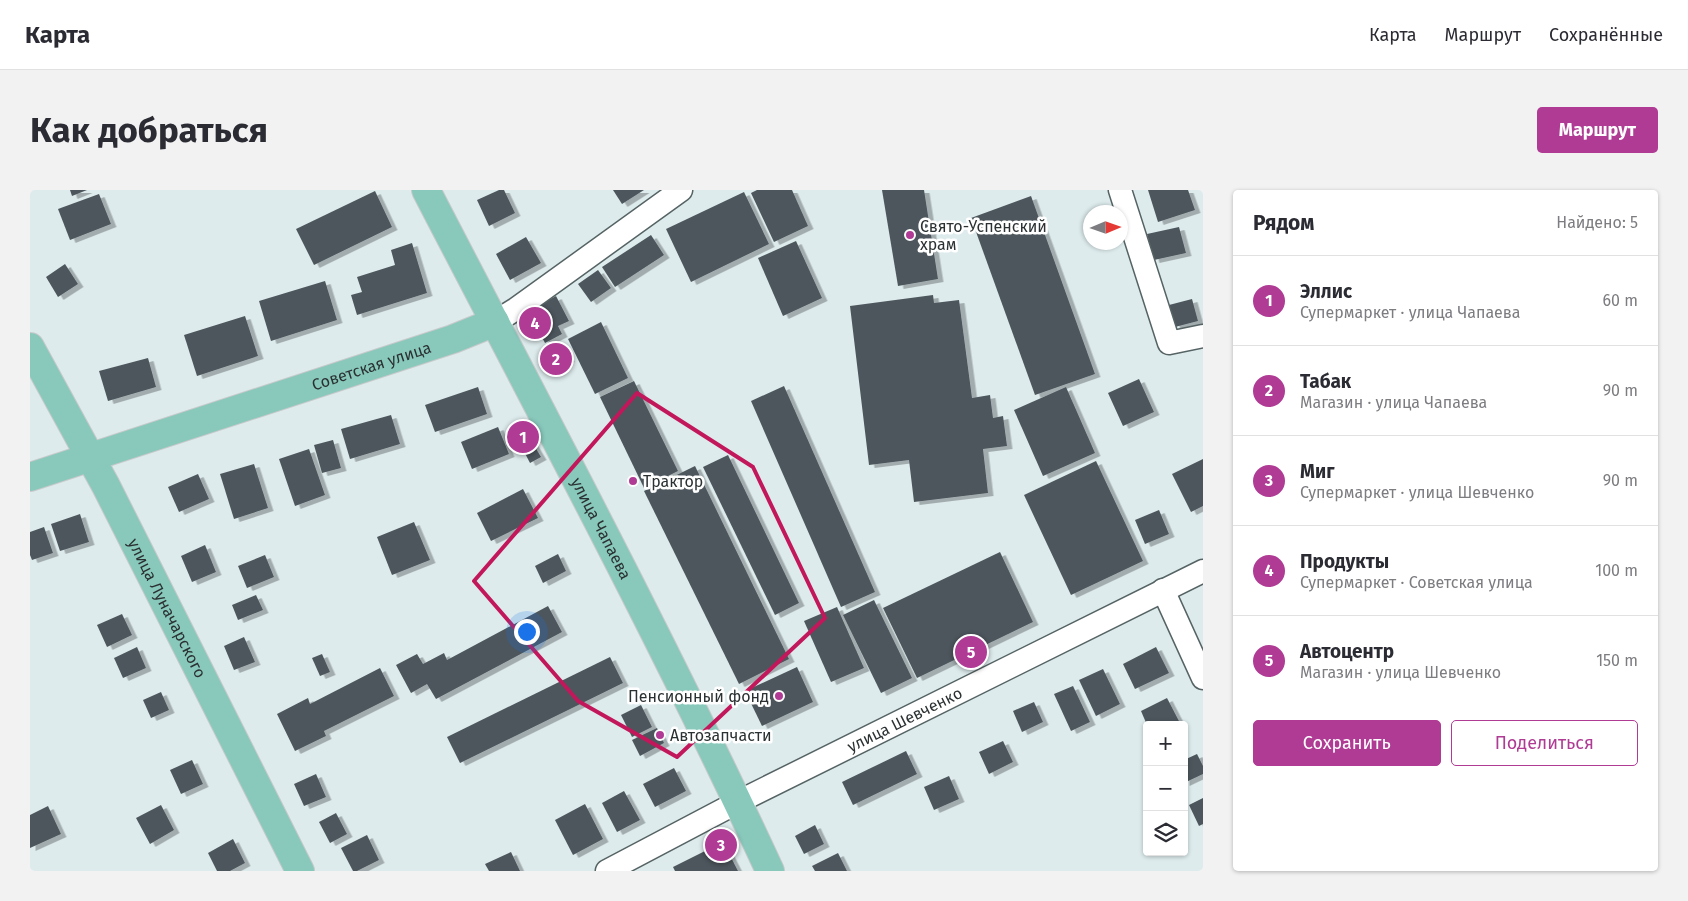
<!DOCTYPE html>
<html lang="ru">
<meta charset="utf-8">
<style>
body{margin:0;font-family:"Fira Sans",sans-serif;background:#f2f2f3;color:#2b2b33}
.controls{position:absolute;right:15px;bottom:15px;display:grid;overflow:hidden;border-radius:5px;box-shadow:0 1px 4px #0004}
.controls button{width:45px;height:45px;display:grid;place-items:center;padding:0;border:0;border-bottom:1px solid #e1e1e2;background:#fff;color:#2b2b33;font:25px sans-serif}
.compass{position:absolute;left:1053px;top:15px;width:45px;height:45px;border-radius:50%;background:#fff;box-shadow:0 1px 4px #0004;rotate:88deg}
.you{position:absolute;left:496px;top:441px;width:18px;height:18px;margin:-12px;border:4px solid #fff;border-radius:50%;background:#1a73e8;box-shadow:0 0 0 8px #1a73e833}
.badge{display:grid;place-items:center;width:32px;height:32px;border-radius:50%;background:#af3b94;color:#fff;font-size:16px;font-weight:700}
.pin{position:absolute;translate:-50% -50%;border:2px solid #fff;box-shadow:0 1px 5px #0006}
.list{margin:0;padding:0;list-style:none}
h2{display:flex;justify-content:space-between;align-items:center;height:65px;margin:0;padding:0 20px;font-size:21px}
h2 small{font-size:16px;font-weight:400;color:#7c7c81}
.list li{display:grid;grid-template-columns:32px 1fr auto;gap:15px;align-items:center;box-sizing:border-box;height:90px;padding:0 20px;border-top:1px solid #e1e1e2}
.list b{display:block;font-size:19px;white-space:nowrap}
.list p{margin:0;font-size:16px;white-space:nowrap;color:#7c7c81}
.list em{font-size:16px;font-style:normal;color:#7c7c81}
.actions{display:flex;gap:10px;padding:15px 20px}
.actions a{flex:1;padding:11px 0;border:1px solid #af3b94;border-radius:5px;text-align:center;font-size:18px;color:#af3b94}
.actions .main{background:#af3b94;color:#fff}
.icon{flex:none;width:28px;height:28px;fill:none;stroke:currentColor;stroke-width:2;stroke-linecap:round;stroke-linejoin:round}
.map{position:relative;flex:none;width:1173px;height:681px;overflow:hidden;border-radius:5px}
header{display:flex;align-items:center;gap:30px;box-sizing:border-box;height:70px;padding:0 25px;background:#fff;border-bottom:1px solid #e1e1e2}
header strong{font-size:24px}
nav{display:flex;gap:28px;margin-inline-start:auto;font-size:18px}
.intro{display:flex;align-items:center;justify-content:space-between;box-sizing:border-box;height:120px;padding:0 30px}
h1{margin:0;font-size:35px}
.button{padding:12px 22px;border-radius:5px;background:#af3b94;color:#fff;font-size:18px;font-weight:700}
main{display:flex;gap:30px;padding:0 30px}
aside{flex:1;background:#fff;border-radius:5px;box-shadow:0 1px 4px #0004}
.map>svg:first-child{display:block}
</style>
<header>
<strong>Карта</strong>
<nav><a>Карта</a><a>Маршрут</a><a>Сохранённые</a></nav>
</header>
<div class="intro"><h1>Как добраться</h1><a class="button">Маршрут</a></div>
<main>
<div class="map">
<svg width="1173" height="681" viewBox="0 0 1173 681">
<defs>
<filter id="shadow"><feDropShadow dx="5.5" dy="3" stdDeviation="0" flood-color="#0004"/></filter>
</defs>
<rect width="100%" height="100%" fill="#ddebed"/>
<!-- building -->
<g fill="#4d575d" filter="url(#shadow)">
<polygon points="40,0 57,0 42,6"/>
<polygon points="469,0 474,0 485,23 459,36 447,10"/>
<polygon points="583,0 614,0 592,14"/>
<polygon points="727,0 762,0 778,36 744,52 721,3"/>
<polygon points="852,0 894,0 908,89 868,96"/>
<polygon points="1118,0 1158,0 1165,20 1128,32"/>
<polygon points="345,1 362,37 284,75 266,39"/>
<polygon points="714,2 739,54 661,92 636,39"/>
<polygon points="69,4 81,34 40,50 28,19"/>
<polygon points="1001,6 1065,184 1005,205 941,28"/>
<polygon points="1149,37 1156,63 1124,70 1117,44"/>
<polygon points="621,45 634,65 585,97 572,77"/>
<polygon points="496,47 511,73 480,90 466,64"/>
<polygon points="766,51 792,108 753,126 728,68"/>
<polygon points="382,53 397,103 327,125 321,105 332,102 327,87 365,75 361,60"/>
<polygon points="35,74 48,94 28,107 16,87"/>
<polygon points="568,80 581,98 561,112 548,94"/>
<polygon points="295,91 307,130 241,151 229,111"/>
<polygon points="903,105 904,113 929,110 942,208 960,205 963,228 973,226 977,256 953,259 958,303 884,312 879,270 839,275 820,116"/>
<polygon points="526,106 539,131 528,136 532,144 515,153 498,121"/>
<polygon points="1162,109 1168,131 1145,137 1139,115"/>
<polygon points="215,126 228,166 167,186 154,145"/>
<polygon points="571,132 598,188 565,204 538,149"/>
<polygon points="533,158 539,169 529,175 523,164"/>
<polygon points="118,168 126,197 78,211 69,181"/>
<polygon points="1109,189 1124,222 1093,236 1078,203"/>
<polygon points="604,191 648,281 614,298 570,207"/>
<polygon points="754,196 845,402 811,417 721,211"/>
<polygon points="448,197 457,224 405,242 395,215"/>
<polygon points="1036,197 1065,263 1013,286 984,220"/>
<polygon points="361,225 370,254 320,269 311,239"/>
<polygon points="468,237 479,264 442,279 431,252"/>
<polygon points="498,245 511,267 500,273 488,250"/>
<polygon points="303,250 311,278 292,283 284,255"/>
<polygon points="279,259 295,305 265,316 249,269"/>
<polygon points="698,265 769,413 745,425 673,277"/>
<polygon points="1173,269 1173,316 1161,322 1142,284"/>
<polygon points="1066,271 1113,371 1041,405 994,305"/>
<polygon points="224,274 238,318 204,329 190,284"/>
<polygon points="665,276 759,469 709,494 614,301"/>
<polygon points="168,284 179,309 149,322 138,297"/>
<polygon points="493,299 508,328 461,351 447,323"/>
<polygon points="1129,320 1139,344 1115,354 1105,330"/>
<polygon points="50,324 59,352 30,361 21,334"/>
<polygon points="384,332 400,370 362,385 347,347"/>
<polygon points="14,337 23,363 2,370 0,365 0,342"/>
<polygon points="175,355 186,382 162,392 151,366"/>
<polygon points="970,362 1003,432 887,488 853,418"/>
<polygon points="528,364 536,381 513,393 505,376"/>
<polygon points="235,365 244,387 217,398 208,376"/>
<polygon points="226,405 233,420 208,430 202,415"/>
<polygon points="844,410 882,488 851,503 813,425"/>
<polygon points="518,416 532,442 406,509 397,494 381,503 366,475 387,464 393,474 414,463 417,470"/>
<polygon points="807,417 834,478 801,492 774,431"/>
<polygon points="92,424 102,445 77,457 67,435"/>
<polygon points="214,447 225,472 204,480 194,456"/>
<polygon points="107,457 116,478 93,488 84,468"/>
<polygon points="1126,457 1139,483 1105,499 1093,474"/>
<polygon points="292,464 300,482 290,486 282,468"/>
<polygon points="580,467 593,493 430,573 417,547"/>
<polygon points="767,477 783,512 732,536 715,501"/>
<polygon points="350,478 364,506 294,541 296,546 265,561 247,524 278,508 280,514"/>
<polygon points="1073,479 1090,514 1066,526 1049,490"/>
<polygon points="1043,496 1060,532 1041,541 1024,504"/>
<polygon points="131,502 139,520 121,528 113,510"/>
<polygon points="1137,508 1151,535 1117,535 1111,521"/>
<polygon points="1004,512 1013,532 992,542 983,521"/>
<polygon points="611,515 622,537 602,547 591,525"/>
<polygon points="627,538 634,553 610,566 602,550"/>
<polygon points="973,551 983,572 959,584 949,562"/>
<polygon points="876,561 887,584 823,615 812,592"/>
<polygon points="1167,564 1173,576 1173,584 1154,593 1154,570"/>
<polygon points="162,570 173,594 151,604 140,580"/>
<polygon points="644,578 656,601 625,617 613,594"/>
<polygon points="286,584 296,607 274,616 264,594"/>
<polygon points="919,586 929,609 904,620 894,597"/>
<polygon points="594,601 610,630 587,642 572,613"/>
<polygon points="1173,608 1173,634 1169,636 1159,615"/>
<polygon points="555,614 573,649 543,665 525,630"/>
<polygon points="131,615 144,640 120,654 106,628"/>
<polygon points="18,616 31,644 0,658 0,625"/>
<polygon points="306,623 317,644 300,653 289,632"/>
<polygon points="785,635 794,654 774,664 765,646"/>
<polygon points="337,645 349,670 327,681 323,681 311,658"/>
<polygon points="203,649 215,673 200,681 187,681 178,663"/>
<polygon points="693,652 708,681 645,681 643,677"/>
<polygon points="481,662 490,681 459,681 455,674"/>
<polygon points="808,663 817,681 785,681 782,676"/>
</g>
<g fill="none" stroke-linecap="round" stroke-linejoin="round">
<!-- minor casing -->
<g stroke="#566364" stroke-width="25">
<g id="minor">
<polyline points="1090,0 1139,153 1173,146"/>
<polyline points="465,132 486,119 651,0"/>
<polyline points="1133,400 1173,488"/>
<path id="s1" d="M 577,681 L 708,612 L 1173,381"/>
</g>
</g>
<!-- major casing -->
<g stroke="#c8c9ca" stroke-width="30">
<g id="major">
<path id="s2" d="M 396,0 C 513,226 633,450 740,681"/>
<path id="s3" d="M 0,157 L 76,296 L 270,681"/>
<path id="s4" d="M 0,287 L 423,149 L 465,132"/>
</g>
</g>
<!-- minor -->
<use href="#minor" stroke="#fff" stroke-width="22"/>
<!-- major -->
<use href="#major" stroke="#88c9bc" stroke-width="28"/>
</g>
<!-- marked area -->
<path fill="none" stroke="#c2185b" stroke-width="4" stroke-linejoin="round" d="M 607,203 L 723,277 L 795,428 L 647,567 L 548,511 L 444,391 Z"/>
<!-- markers -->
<g fill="#af3b94" stroke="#fff" stroke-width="2">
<circle cx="880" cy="45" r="5"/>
<circle cx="603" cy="291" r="5"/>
<circle cx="749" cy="506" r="5"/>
<circle cx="630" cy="545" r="5"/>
</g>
<g text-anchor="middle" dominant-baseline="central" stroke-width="5" stroke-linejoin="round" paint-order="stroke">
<!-- poi labels -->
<g font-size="16" fill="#2b3132" stroke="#fff" text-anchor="start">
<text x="890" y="36">Свято-Успенский<tspan x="890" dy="18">храм</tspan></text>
<text x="613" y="291">Трактор</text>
<text x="739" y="506" text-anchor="end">Пенсионный фонд</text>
<text x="640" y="545">Автозапчасти</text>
</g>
<!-- street labels -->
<g font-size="16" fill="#2b3132" stroke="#fff">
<text stroke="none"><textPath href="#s4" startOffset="359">Советская улица</textPath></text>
<text stroke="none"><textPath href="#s2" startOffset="381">улица Чапаева</textPath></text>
<text stroke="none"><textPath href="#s3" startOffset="295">улица Луначарского</textPath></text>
<text stroke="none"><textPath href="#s1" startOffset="334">улица Шевченко</textPath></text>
</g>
</g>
</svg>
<div class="controls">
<button>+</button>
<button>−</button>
<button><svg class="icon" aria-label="layers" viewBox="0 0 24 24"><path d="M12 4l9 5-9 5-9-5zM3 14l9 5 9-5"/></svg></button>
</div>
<svg class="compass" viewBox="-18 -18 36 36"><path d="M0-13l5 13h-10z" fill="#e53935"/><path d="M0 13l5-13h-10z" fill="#7c7c81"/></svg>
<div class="you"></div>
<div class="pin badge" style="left:493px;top:247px">1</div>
<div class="pin badge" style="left:526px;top:169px">2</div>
<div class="pin badge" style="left:691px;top:655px">3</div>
<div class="pin badge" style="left:505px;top:133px">4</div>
<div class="pin badge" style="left:941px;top:462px">5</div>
</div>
<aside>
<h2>Рядом<small>Найдено: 5</small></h2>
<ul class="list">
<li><span class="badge">1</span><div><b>Эллис</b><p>Супермаркет · улица Чапаева</p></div><em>60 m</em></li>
<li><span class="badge">2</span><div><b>Табак</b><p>Магазин · улица Чапаева</p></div><em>90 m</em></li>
<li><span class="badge">3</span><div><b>Миг</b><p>Супермаркет · улица Шевченко</p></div><em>90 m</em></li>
<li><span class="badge">4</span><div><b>Продукты</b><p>Супермаркет · Советская улица</p></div><em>100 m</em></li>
<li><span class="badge">5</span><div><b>Автоцентр</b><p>Магазин · улица Шевченко</p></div><em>150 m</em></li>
</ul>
<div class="actions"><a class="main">Сохранить</a><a>Поделиться</a></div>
</aside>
</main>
